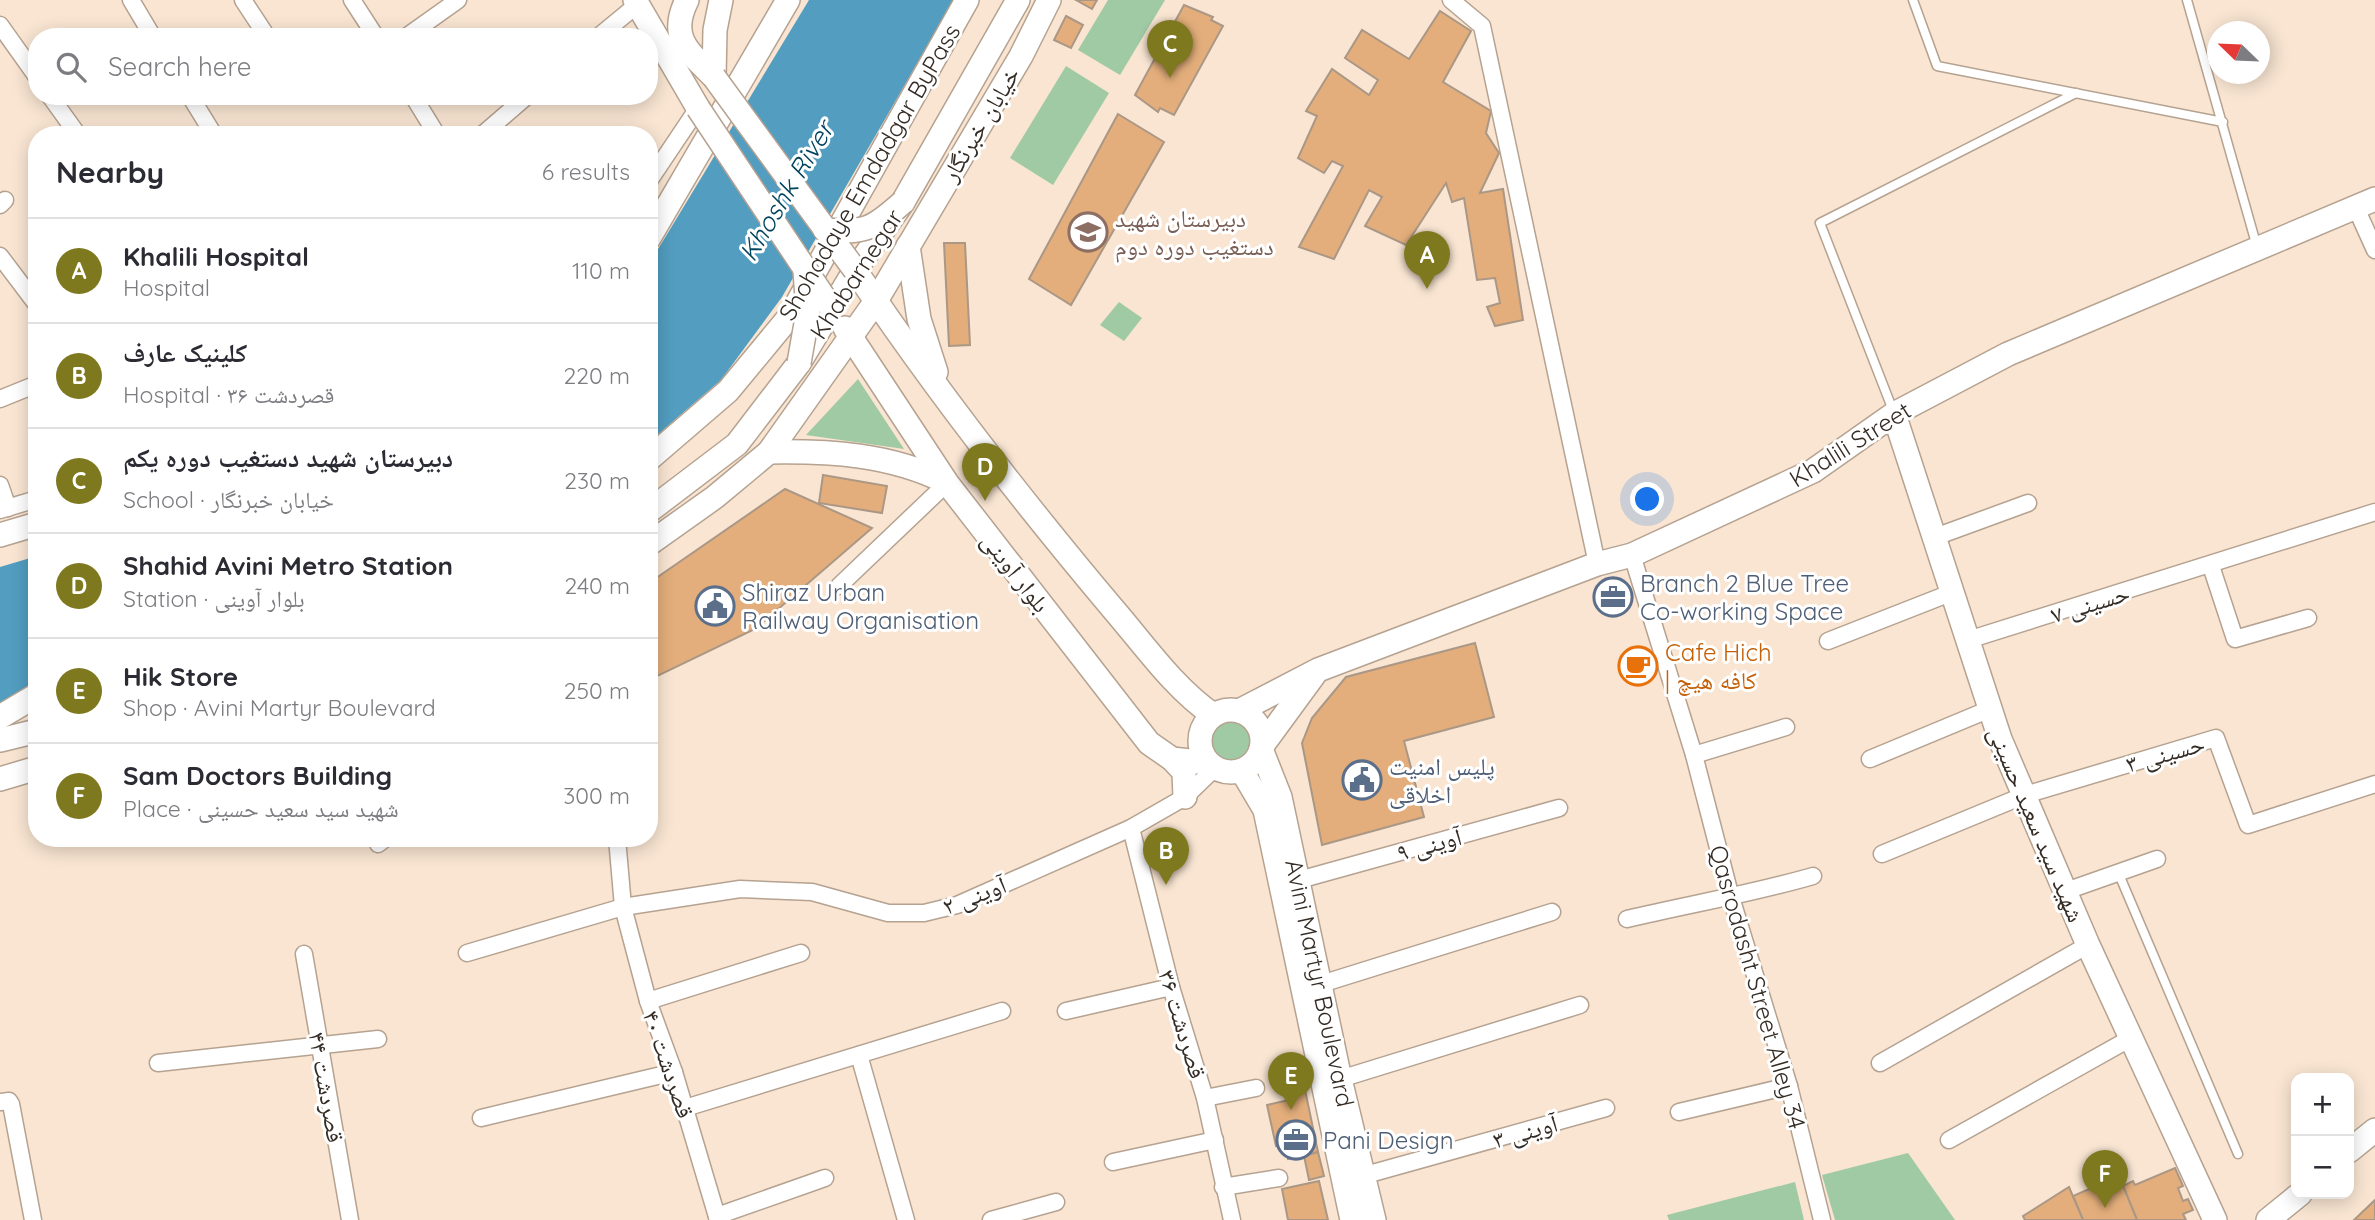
<!DOCTYPE html>
<meta charset="utf-8">
<style>
body{margin:0;font-family:Quicksand,"Noto Naskh Arabic",sans-serif;background:#f2f2f3;color:#2b2b33}
.controls{position:absolute;right:21px;bottom:21px;display:grid;overflow:hidden;border-radius:14px;box-shadow:0 4px 18px #0003}
.controls button{width:63px;height:63px;display:grid;place-items:center;padding:0;border:0;border-bottom:2px solid #e1e1e2;background:#fff;color:#2b2b33;font:35px sans-serif}
.compass{position:absolute;left:2207px;top:21px;width:63px;height:63px;border-radius:50%;background:#fff;box-shadow:0 4px 18px #0003;rotate:293deg}
.you{position:absolute;left:1648px;top:500px;width:24px;height:24px;margin:-18px;border:5px solid #fff;border-radius:50%;background:#1a73e8;box-shadow:0 0 0 10px #1a73e833}
.badge{display:grid;place-items:center;width:46px;height:46px;border-radius:50%;background:#7e791f;color:#fff;font-size:23px;font-weight:700}
.pin{position:absolute;translate:-50% -58px;filter:drop-shadow(0 2px 4px #0008)}
.pin::after{content:'';position:absolute;top:37px;width:24px;height:21px;background:inherit;clip-path:polygon(0 0,100% 0,50% 100%)}
.list{margin:0;padding:0;list-style:none}
h2{display:flex;justify-content:space-between;align-items:center;height:91px;margin:0;padding:0 28px;font-size:30px}
h2 small{font-size:23px;font-weight:400;color:#7c7c81}
.list li{display:grid;grid-template-columns:46px 1fr auto;gap:21px;align-items:center;box-sizing:border-box;height:105px;padding:0 28px;border-top:2px solid #e1e1e2}
.list b{display:block;font-size:26px;white-space:nowrap}
.list p{margin:0;font-size:23px;white-space:nowrap;color:#7c7c81}
.list em{font-size:23px;font-style:normal;color:#7c7c81}
.icon{flex:none;width:38px;height:38px;fill:none;stroke:currentColor;stroke-width:2;stroke-linecap:round;stroke-linejoin:round}
.map{position:relative;flex:none;width:2375px;height:1220px;overflow:hidden}
.search{position:absolute;background:#fff;box-shadow:0 4px 18px #0003;left:28px;top:28px;width:630px;height:77px;display:flex;align-items:center;gap:18px;box-sizing:border-box;padding:0 24px;border-radius:28px;color:#7c7c81;font-size:26px}
.panel{position:absolute;background:#fff;box-shadow:0 4px 18px #0003;left:28px;top:126px;width:630px;height:721px;border-radius:28px}
.map>svg:first-child{display:block}
</style>
<div class="map">
<svg width="2375" height="1220" viewBox="0 0 2375 1220">
<rect width="100%" height="100%" fill="#f9e5d2"/>
<!-- green -->
<g fill="#a0caa4">
<polygon points="1108,0 1165,0 1120,75 1078,50"/>
<polygon points="1066,66 1109,93 1053,185 1010,158"/>
<polygon points="1119,302 1142,318 1124,341 1100,325"/>
<polygon points="858,379 904,449 806,435"/>
<circle cx="1230" cy="741" r="23"/>
<polygon points="1908,1153 1955,1220 1835,1220 1822,1175"/>
<polygon points="1795,1182 1804,1220 1669,1220 1667,1215"/>
</g>
<!-- water -->
<g fill="#529dc0">
<polygon points="809,0 954,0 782,297 721,380 649,442 649,264"/>
<polygon points="37,556 37,682 0,703 0,567"/>
</g>
<!-- building -->
<g fill="#e3ae7b" stroke="#aa9785" stroke-width="2">
<polygon points="1076,0 1097,0 1092,9"/>
<polygon points="1184,5 1213,17 1211,20 1223,26 1174,115 1160,108 1158,112 1135,95"/>
<polygon points="1440,11 1471,31 1443,82 1491,111 1486,133 1499,153 1480,193 1503,189 1523,320 1495,326 1487,307 1500,303 1495,278 1477,280 1464,198 1452,202 1446,183 1406,245 1365,226 1382,197 1369,190 1334,259 1299,247 1343,166 1332,161 1324,173 1298,158 1317,116 1306,111 1332,69 1369,95 1378,80 1345,58 1362,30 1409,59"/>
<polygon points="1066,16 1083,25 1071,48 1054,40"/>
<polygon points="1118,114 1164,142 1071,305 1029,279"/>
<polygon points="944,243 965,243 970,345 949,346"/>
<polygon points="823,475 887,486 882,513 819,503"/>
<polygon points="785,489 872,528 755,629 649,680 649,583"/>
<polygon points="1475,643 1494,717 1404,741 1424,817 1322,845 1302,743 1312,718 1346,677"/>
<polygon points="1304,1085 1318,1152 1288,1159 1285,1144 1276,1146 1267,1105 1289,1100 1287,1089"/>
<polygon points="1318,1152 1324,1176 1309,1180 1304,1156"/>
<polygon points="2175,1168 2183,1186 2178,1188 2183,1201 2188,1199 2193,1210 2183,1214 2186,1220 2137,1220 2123,1186 2133,1181 2135,1185"/>
<polygon points="2119,1176 2137,1220 2083,1220 2073,1196"/>
<polygon points="1319,1181 1328,1220 1288,1220 1282,1189"/>
<polygon points="2069,1187 2083,1220 2025,1220 2023,1216"/>
<polygon points="2375,1200 2375,1220 2354,1220"/>
</g>
<g fill="none" stroke-linecap="round" stroke-linejoin="round">
<!-- lane casing -->
<g stroke="#b5a290" stroke-width="11">
<g id="lane">
<polyline points="1913,0 1937,66 2223,122"/>
<polyline points="2187,0 2257,247"/>
<polyline points="1894,413 1820,223 2076,93"/>
<polyline points="2118,872 2238,1154"/>
</g>
</g>
<!-- street casing -->
<g stroke="#b5a290" stroke-width="19">
<g id="street">
<polyline points="131,0 153,37"/>
<polyline points="243,0 264,32"/>
<polyline points="352,0 376,37"/>
<polyline points="1451,0 1482,26 1597,564"/>
<polyline points="0,25 37,77"/>
<polyline points="406,37 458,0"/>
<polyline points="598,37 638,4"/>
<polyline points="50,96 78,135"/>
<polyline points="190,96 214,135"/>
<polyline points="413,96 437,135"/>
<polyline points="482,135 527,96"/>
<polyline points="649,181 698,108"/>
<polyline points="0,205 5,200"/>
<polyline points="2356,208 2375,250"/>
<polyline points="0,256 37,305"/>
<polyline points="0,399 37,384"/>
<polyline points="0,485 8,508"/>
<polyline points="0,510 37,499"/>
<polyline points="1935,537 2028,503"/>
<polyline points="1632,555 1694,755 1730,894 1789,1086 1822,1220"/>
<polyline points="2211,566 2235,639 2308,618"/>
<polyline points="839,586 947,483"/>
<polyline points="1968,640 2375,512"/>
<polyline points="1828,641 1953,592"/>
<polyline points="1694,755 1786,727"/>
<polyline points="1870,759 1990,709"/>
<polyline points="1131,828 1171,987 1205,1098 1232,1220"/>
<polyline points="617,838 623,907 648,1001 674,1072 718,1220"/>
<polyline points="378,844 386,838"/>
<polyline points="1882,854 2025,795 2216,738 2248,825 2375,784"/>
<polyline points="1299,880 1559,808"/>
<polyline points="2066,891 2157,859"/>
<path d="M 1627,919 C 1690,904 1751,894 1813,876"/>
<polyline points="467,953 623,907 740,889 812,892 888,913 924,913 957,905 1131,828 1185,797 1215,768"/>
<polyline points="304,954 350,1220"/>
<polyline points="1321,984 1552,912"/>
<polyline points="648,1001 801,953"/>
<polyline points="1066,1011 1171,987"/>
<polyline points="859,1055 906,1220"/>
<polyline points="158,1063 378,1039"/>
<polyline points="1880,1063 2088,945"/>
<polyline points="1340,1079 1580,1005"/>
<polyline points="1205,1098 1256,1088"/>
<polyline points="0,1102 9,1101 11,1104 33,1220"/>
<polyline points="685,1108 1002,1011"/>
<polyline points="1679,1112 1789,1086"/>
<polyline points="481,1118 674,1072"/>
<polyline points="1949,1140 2131,1038"/>
<polyline points="1113,1162 1215,1140"/>
<polyline points="1362,1176 1606,1108"/>
<polyline points="1223,1187 1279,1178"/>
<polyline points="717,1216 825,1178"/>
<polyline points="991,1220 1056,1202"/>
</g>
</g>
<!-- secondary casing -->
<g stroke="#b5a290" stroke-width="26">
<g id="secondary">
<polyline points="635,0 698,108"/>
<path d="M 687,0 C 668,38 689,52 714,77"/>
<polyline points="714,77 715,30 721,0"/>
<polyline points="649,238 788,0"/>
<polyline points="908,246 919,319 936,372"/>
<path d="M 855,270 C 934,388 1023,502 1114,610 C 1145,646 1174,688 1213,715"/>
<polyline points="845,328 947,483 1149,743 1172,759 1208,763"/>
<polyline points="1894,414 2000,739 2088,945 2215,1220"/>
<path d="M 769,452 C 830,451 890,454 946,482"/>
<polyline points="649,459 728,391 790,316 967,0"/>
<polyline points="649,511 737,444 799,363 855,270 903,202 1018,0"/>
<polyline points="0,535 37,524"/>
<polyline points="649,544 715,497 769,452 876,301 1021,56 1049,0"/>
<circle cx="1231" cy="741" r="31"/>
<polyline points="1239,711 1318,670 1597,564 1632,555 1813,471 1894,414 2008,354 2375,199"/>
<polyline points="0,717 37,695"/>
<polyline points="0,740 37,731"/>
<polyline points="1262,746 1314,675"/>
<polyline points="1261,749 1280,797 1340,1079 1374,1220"/>
<polyline points="1172,759 1184,772 1185,797"/>
<polyline points="1242,771 1265,810 1352,1220"/>
<polyline points="0,779 37,768"/>
<polyline points="2349,1151 2375,1130"/>
<polyline points="2268,1220 2300,1194"/>
</g>
</g>
<!-- lane -->
<use href="#lane" stroke="#fff" stroke-width="8"/>
<!-- street -->
<use href="#street" stroke="#fff" stroke-width="16"/>
<!-- secondary -->
<use href="#secondary" stroke="#fff" stroke-width="23"/>
<!-- secondary-bridge casing -->
<g stroke="#b5a290" stroke-width="26" stroke-linecap="butt">
<g id="secondary-bridge">
<polyline points="714,77 855,270"/>
<polyline points="698,108 831,308"/>
<path d="M 825,230 C 866,233 873,229 903,202"/>
<polyline points="799,363 808,312 805,271"/>
</g>
</g>
<!-- secondary-bridge -->
<use href="#secondary-bridge" stroke="#fff" stroke-width="23"/>
</g>
<!-- icons -->
<defs>
<g id="school-ring" transform="scale(2.0125)"><circle r="9.5" fill="#fff" stroke="#8d6e63" stroke-width="1.5"/><path d="M0-5L7-2L0 1L-7-2ZM-4 1L0 2.5L4 1V4Q0 6-4 4Z" fill="#8d6e63"/></g>
<g id="office-ring" transform="scale(2.0125)"><circle r="9.5" fill="#fff" stroke="#5c6f8a" stroke-width="1.5"/><path d="M-6-3h4V-5.5h4V-3h4V5H-6ZM-1-4.5V-3h2v-1.5ZM-6 0V1H6V0Z" fill="#5c6f8a"/></g>
<g id="civic-ring" transform="scale(2.0125)"><circle r="9.5" fill="#fff" stroke="#5c6f8a" stroke-width="1.5"/><path d="M-.6-6.5H3V-4.5H.6V-3L4-1V1h2V6H-6V1h2V-1L-.6-3ZM-1.2 2.5V6h2.4V2.5Z" fill="#5c6f8a"/></g>
<g id="cafe-ring" transform="scale(2.0125)"><circle r="9.5" fill="#fff" stroke="#e8710a" stroke-width="1.5"/><path d="M-5.5-4.5H6V0H3Q3 3.5 0 3.5H-2.5Q-5.5 3.5-5.5 0ZM3-3.2v2h1.7v-2ZM-6 4.5H4V6H-6Z" fill="#e8710a"/></g>
</defs>
<g fill-rule="evenodd">
<use href="#school-ring" x="1088" y="232"/>
<use href="#office-ring" x="1613" y="597"/>
<use href="#civic-ring" x="715" y="606"/>
<use href="#cafe-ring" x="1638" y="666"/>
<use href="#civic-ring" x="1362" y="780"/>
<use href="#office-ring" x="1296" y="1140"/>
</g>
<g text-anchor="middle" dominant-baseline="central" stroke-width="6" stroke-linejoin="round" paint-order="stroke">
<!-- street labels -->
<g font-size="24" fill="#342c25" stroke="#fff">
<text transform="translate(980 124) rotate(-59)">خیابان خبرنگار</text>
<text transform="translate(869 172) rotate(-60)">Shohadaye Emdadgar ByPass</text>
<text transform="translate(856 274) rotate(-57)">Khabarnegar</text>
<text transform="translate(1850 444) rotate(-32)">Khalili Street</text>
<text transform="translate(1016 572) rotate(52)">بلوار آوینی</text>
<text transform="translate(2090 603) rotate(-17)">۷ حسینی</text>
<text transform="translate(2165 753) rotate(-16)">۳ حسینی</text>
<text transform="translate(2037 824) rotate(67)">شهید سید سعید حسینی</text>
<text transform="translate(1429 844) rotate(-15)">۹ آوینی</text>
<text transform="translate(974 895) rotate(-21)">۲ آوینی</text>
<text transform="translate(1320 983) rotate(78)">Avini Martyr Boulevard</text>
<text transform="translate(1758 987) rotate(74)">Qasrodasht Street Alley 34</text>
<text transform="translate(1183 1024) rotate(73)">۳۶ قصردشت</text>
<text transform="translate(669 1064) rotate(71)">۴۰ قصردشت</text>
<text transform="translate(327 1087) rotate(80)">۴۴ قصردشت</text>
<text transform="translate(1525 1131) rotate(-16)">۳ آوینی</text>
</g>
<!-- education labels -->
<g font-size="24" fill="#785e54" stroke="#fff" text-anchor="start">
<text x="1115" y="218">دبیرستان شهید<tspan x="1115" dy="28">دستغیب دوره دوم</tspan></text>
</g>
<!-- service labels -->
<g font-size="24" fill="#4e5e75" stroke="#fff" text-anchor="start">
<text x="1640" y="583">Branch 2 Blue Tree<tspan x="1640" dy="28">Co-working Space</tspan></text>
<text x="742" y="592">Shiraz Urban<tspan x="742" dy="28">Railway Organisation</tspan></text>
<text x="1389" y="766">پلیس امنیت<tspan x="1389" dy="28">اخلاقی</tspan></text>
<text x="1323" y="1140">Pani Design</text>
</g>
<!-- food labels -->
<g font-size="24" fill="#c56008" stroke="#fff" text-anchor="start">
<text x="1665" y="652">Cafe Hich<tspan x="1665" dy="28">| کافه هیچ</tspan></text>
</g>
<!-- water labels -->
<g font-size="26" font-style="italic" fill="#00445d" stroke="#fff">
<text transform="translate(786 191) rotate(-59)">Khoshk River</text>
</g>
</g>
</svg>
<div class="controls">
<button>+</button>
<button>−</button>
</div>
<svg class="compass" viewBox="-18 -18 36 36"><path d="M0-13l5 13h-10z" fill="#e53935"/><path d="M0 13l5-13h-10z" fill="#7c7c81"/></svg>
<div class="you"></div>
<div class="pin badge" style="left:1427px;top:289px">A</div>
<div class="pin badge" style="left:1166px;top:885px">B</div>
<div class="pin badge" style="left:1170px;top:78px">C</div>
<div class="pin badge" style="left:985px;top:501px">D</div>
<div class="pin badge" style="left:1291px;top:1110px">E</div>
<div class="pin badge" style="left:2105px;top:1208px">F</div>
<div class="search"><svg class="icon" aria-label="search" viewBox="0 0 24 24"><circle cx="10" cy="10" r="6"/><path d="M15 15l6 6"/></svg>Search here</div>
<section class="panel">
<h2>Nearby<small>6 results</small></h2>
<ul class="list">
<li><span class="badge">A</span><div><b>Khalili Hospital</b><p>Hospital</p></div><em>110 m</em></li>
<li><span class="badge">B</span><div><b>کلینیک عارف</b><p>Hospital · ۳۶ قصردشت</p></div><em>220 m</em></li>
<li><span class="badge">C</span><div><b>دبیرستان شهید دستغیب دوره یکم</b><p>School · خیابان خبرنگار</p></div><em>230 m</em></li>
<li><span class="badge">D</span><div><b>Shahid Avini Metro Station</b><p>Station · بلوار آوینی</p></div><em>240 m</em></li>
<li><span class="badge">E</span><div><b>Hik Store</b><p>Shop · Avini Martyr Boulevard</p></div><em>250 m</em></li>
<li><span class="badge">F</span><div><b>Sam Doctors Building</b><p>Place · شهید سید سعید حسینی</p></div><em>300 m</em></li>
</ul>
</section>
</div>
